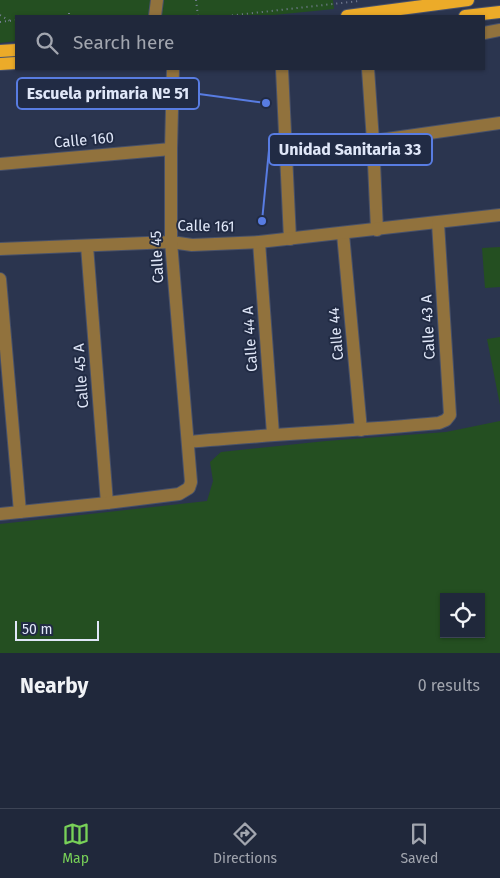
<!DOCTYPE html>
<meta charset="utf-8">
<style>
body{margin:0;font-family:"Fira Sans",sans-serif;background:#2d3446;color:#f1f3f6}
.controls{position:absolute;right:15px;bottom:15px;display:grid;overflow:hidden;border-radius:0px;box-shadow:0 1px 4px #0004}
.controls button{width:45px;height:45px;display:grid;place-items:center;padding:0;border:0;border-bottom:1px solid #3d4455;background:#20283b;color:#f1f3f6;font:25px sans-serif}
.scale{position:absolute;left:15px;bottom:12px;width:84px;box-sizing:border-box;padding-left:5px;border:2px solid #e0e7f8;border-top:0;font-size:14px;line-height:18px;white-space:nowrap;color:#e0e7f8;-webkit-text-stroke:4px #212b44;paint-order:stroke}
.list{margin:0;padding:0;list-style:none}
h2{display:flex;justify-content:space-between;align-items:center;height:65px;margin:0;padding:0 20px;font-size:21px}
h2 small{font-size:16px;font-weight:400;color:#a2a6af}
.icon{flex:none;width:28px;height:28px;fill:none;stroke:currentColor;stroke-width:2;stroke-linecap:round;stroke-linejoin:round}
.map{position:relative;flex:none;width:500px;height:653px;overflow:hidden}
.search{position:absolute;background:#20283b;box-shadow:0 1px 4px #0004;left:15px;right:15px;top:15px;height:55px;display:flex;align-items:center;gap:12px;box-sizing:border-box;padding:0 18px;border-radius:0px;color:#a2a6af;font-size:19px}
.sheet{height:155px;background:#20283b}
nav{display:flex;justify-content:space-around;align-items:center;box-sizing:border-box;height:70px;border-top:1px solid #3d4455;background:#20283b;font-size:14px;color:#a2a6af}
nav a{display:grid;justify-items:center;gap:2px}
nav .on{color:#78d158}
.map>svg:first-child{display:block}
</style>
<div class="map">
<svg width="500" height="653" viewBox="0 0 500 653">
<rect width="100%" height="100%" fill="#2b354f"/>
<!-- green -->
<g fill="#244f21" fill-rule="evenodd">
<polygon points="0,0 333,0 334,9 264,16 16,16 16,41 0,43"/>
<polygon points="500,247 500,287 485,288 482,248"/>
<polygon points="500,337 500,405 487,339"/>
<path d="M 500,421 L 500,653 L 0,653 L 0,524 L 207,501 L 213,481 L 210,462 L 221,452 L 326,441 L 446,432 ZM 444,597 L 481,597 L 481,634 L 444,634 Z"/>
</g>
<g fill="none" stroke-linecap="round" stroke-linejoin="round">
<!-- minor casing -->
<g stroke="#48516a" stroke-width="14">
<g id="minor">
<polyline points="155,16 157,0"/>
<polyline points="484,33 500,30"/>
<polyline points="282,69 290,239"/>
<polyline points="368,69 373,141 377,230"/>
<polyline points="373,141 500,123"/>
<polyline points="0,164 171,149"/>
<polyline points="343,234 361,430"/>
<polyline points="259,242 273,434"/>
<polyline points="87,246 107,503"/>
<polyline points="0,249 171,242 192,245 259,242 500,215"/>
<polyline points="0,279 20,512"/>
<path d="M 188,442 C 272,434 356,431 439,423 L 446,420 L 450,415 L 438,223"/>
<polyline points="0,514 107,503 179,494 189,488 191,482 171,242 171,149 173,69"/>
</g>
</g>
<!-- major casing -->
<g stroke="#48516a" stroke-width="14">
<g id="major">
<polyline points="347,16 468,0"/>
<polyline points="465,16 500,12"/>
<polyline points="0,51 16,50"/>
<polyline points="0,64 16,63"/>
</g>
</g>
<!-- path -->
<g stroke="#788197" stroke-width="2" stroke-dasharray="1 4" stroke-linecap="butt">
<polyline points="196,0 198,16"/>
<polyline points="69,13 69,16"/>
<polyline points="0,15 10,21"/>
<polyline points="227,16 359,1 359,3"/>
<polyline points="0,22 16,20"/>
</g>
<!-- minor -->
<use href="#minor" stroke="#91723d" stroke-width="12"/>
<!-- major -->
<use href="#major" stroke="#ecab29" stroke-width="12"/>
</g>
<g text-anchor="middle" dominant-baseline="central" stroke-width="4" stroke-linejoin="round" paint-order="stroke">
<!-- street labels -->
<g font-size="15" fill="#e0e7f8" stroke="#212b44">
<text transform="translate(84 140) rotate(-5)">Calle 160</text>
<text transform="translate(206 226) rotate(1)">Calle 161</text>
<text transform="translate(157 257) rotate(-93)">Calle 45</text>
<text transform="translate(428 327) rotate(-93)">Calle 43 A</text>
<text transform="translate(336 334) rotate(-95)">Calle 44</text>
<text transform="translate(250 339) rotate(-94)">Calle 44 A</text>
<text transform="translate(81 376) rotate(-94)">Calle 45 A</text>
</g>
</g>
<!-- callouts -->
<path fill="none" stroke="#587ce2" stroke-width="2" d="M266 103L199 94M262 221L269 150"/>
<g fill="#587ce2" stroke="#212b44" stroke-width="2">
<circle cx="266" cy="103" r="5"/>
<circle cx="262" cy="221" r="5"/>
</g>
<g fill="#212b44" stroke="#587ce2" stroke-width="2">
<rect x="17" y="78" width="182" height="31" rx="5"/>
<rect x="269" y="134" width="163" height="31" rx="5"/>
</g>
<g font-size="16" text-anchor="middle" font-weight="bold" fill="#e0e7f8">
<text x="108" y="99">Escuela primaria Nº 51</text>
<text x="350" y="155">Unidad Sanitaria 33</text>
</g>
</svg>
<div class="controls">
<button><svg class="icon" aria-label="locate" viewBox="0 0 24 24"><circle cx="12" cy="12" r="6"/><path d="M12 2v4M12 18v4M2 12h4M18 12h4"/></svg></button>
</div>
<div class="scale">50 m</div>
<div class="search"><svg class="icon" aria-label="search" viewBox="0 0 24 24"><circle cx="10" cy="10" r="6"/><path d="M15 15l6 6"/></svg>Search here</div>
</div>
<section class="sheet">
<h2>Nearby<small>0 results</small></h2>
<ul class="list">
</ul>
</section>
<nav>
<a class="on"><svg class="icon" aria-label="map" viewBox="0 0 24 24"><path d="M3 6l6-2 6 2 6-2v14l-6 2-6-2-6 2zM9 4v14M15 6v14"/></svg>Map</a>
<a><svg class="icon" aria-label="directions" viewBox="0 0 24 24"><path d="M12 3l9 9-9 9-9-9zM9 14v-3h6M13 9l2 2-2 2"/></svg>Directions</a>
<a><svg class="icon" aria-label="saved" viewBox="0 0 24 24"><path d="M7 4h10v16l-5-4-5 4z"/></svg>Saved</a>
</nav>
